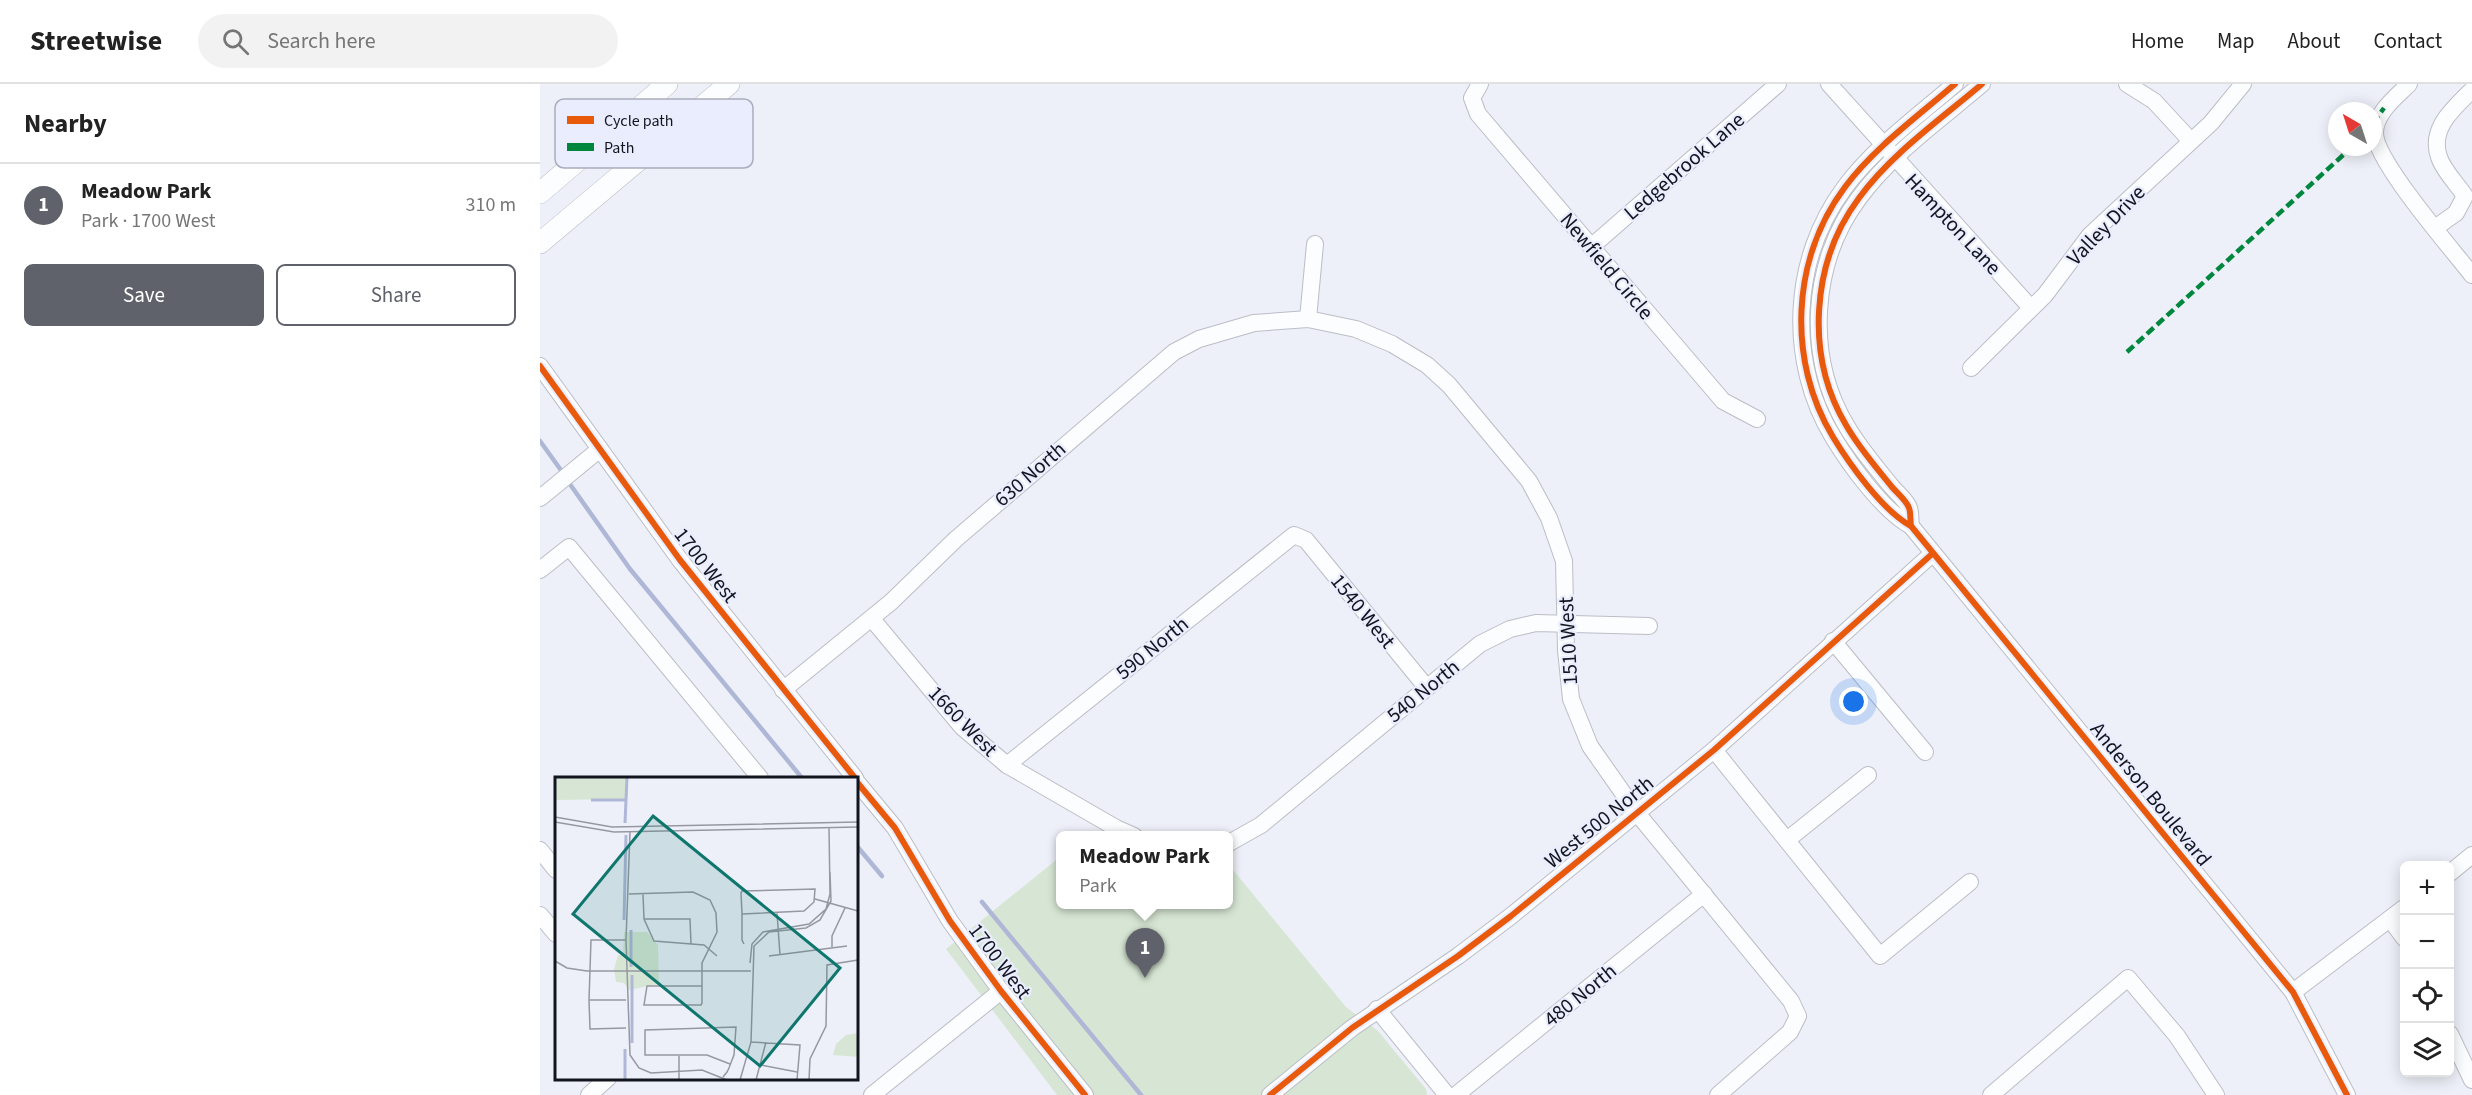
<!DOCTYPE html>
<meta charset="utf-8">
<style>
body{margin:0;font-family:"Source Sans 3",sans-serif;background:#f2f2f2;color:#222}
.controls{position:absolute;right:18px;bottom:18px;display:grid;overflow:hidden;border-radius:9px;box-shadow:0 3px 15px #0003}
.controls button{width:54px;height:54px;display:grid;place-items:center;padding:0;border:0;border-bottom:2px solid #e0e0e0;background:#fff;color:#222;font:30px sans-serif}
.compass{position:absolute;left:1788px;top:18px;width:54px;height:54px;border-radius:50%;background:#fff;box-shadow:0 3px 15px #0003;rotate:321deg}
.you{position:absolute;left:1314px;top:618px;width:21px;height:21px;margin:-15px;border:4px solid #fff;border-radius:50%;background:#1a73e8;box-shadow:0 0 0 9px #1a73e833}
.badge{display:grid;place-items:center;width:39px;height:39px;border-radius:50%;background:#60626b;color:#fff;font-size:20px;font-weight:700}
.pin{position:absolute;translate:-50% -50px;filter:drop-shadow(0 2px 3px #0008)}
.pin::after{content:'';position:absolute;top:32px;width:21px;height:18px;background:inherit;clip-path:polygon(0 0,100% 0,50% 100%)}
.popup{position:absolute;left:516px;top:747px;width:177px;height:78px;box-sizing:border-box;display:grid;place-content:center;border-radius:9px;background:#fff;filter:drop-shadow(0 2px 4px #0005);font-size:20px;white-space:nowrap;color:#767676}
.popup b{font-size:22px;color:#222}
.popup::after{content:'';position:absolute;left:50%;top:100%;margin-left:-12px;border:12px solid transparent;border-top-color:#fff}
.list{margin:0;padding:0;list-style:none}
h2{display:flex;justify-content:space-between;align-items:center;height:78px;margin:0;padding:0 24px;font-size:26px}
h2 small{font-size:20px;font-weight:400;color:#767676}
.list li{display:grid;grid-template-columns:39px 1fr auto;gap:18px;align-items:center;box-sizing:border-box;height:84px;padding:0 24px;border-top:2px solid #e0e0e0}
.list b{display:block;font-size:22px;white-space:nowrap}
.list p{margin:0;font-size:20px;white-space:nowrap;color:#767676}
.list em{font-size:20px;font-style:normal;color:#767676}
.actions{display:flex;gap:12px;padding:18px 24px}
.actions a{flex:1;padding:14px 0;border:2px solid #60626b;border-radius:9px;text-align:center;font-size:21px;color:#60626b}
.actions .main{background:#60626b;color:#fff}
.icon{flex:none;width:33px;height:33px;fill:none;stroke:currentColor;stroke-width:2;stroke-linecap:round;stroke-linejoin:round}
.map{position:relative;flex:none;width:1932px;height:1011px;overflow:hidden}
header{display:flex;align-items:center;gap:36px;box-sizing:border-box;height:84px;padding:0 30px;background:#fff;border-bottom:2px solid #e0e0e0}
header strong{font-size:28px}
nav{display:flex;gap:33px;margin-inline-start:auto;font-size:21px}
.search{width:420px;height:54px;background:#f2f2f2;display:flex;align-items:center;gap:15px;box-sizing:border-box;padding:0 21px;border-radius:33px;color:#767676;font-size:22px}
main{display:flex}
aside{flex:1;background:#fff}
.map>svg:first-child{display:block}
</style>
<header>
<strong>Streetwise</strong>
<div class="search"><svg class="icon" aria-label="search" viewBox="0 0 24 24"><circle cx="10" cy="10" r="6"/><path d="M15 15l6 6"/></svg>Search here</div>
<nav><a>Home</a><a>Map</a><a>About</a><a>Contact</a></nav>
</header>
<main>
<aside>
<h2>Nearby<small></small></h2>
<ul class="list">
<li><span class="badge">1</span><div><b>Meadow Park</b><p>Park · 1700 West</p></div><em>310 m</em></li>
</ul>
<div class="actions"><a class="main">Save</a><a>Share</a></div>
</aside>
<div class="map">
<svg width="1932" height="1011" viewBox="0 0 1932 1011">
<rect width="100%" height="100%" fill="#eef0f9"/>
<!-- green -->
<polygon fill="#d7e6d4" points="521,772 521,820 689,820 689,781 806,923 838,947 886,1005 887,1011 517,1011 406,865"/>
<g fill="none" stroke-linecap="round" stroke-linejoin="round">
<!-- stream -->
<g stroke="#afb7d6" stroke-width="4.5">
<polyline points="0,357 23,389"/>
<polyline points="27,396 90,485 262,694"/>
<polyline points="316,761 342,792"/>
<polyline points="442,818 601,1011"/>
</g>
<!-- minor casing -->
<g stroke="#bbbdc7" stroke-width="18">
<g id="minor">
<polyline points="940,0 932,14 938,30 1183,317 1217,335"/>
<polyline points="1289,0 1491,224"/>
<path d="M 1415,0 C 1377,33 1334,64 1305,103 C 1251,175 1247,277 1293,353 C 1310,381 1343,427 1371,442 L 1753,908 L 1807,1011"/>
<polyline points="1587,0 1614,17 1651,57"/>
<path d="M 1869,0 C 1856,13 1835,29 1835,49 C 1835,77 1912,165 1932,191"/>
<path d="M 1895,144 L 1916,129 L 1925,112 C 1917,100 1903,86 1899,73 C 1889,44 1914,24 1932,6"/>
<polyline points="1051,163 1238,0"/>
<polyline points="768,235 775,160"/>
<polyline points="0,282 140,476 315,694"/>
<polyline points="1431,284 1505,211 1550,151 1671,39 1703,0"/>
<polyline points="0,414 60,365"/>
<path d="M 1371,442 C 1370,437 1371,429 1369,424 C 1367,417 1357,409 1352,403 C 1336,383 1319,364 1306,341 C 1265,272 1271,178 1319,114 C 1351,70 1401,35 1442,0"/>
<polyline points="0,486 29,463 220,694"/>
<polyline points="332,535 422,643 467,681 576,744 594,752"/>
<polyline points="1293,557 1385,668"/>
<polyline points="243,606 351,518 416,455 634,268 659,255 714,239 768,235 816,245 852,260 887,281 909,301 989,397 1009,434 1024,477 1026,566 1031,615 1050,662 1097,729 1251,917 1258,932 1250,948 1178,1011"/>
<polyline points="1174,666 1340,872 1430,798"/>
<polyline points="467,681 754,451 766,456 887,604"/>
<polyline points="316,697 355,744 410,837 461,907 545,1011"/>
<polyline points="1247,756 1328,691"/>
<polyline points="689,759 721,741 940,560 970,545 996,539 1109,542"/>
<polyline points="0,766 16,786"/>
<polyline points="1910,789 1932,771"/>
<polyline points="0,831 16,850"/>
<polyline points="1850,835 1864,854"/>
<polyline points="1753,908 1864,824"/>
<polyline points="837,925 907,1011"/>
<polyline points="1910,950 1932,996"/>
<polyline points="49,1011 68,994"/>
<polyline points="332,1011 461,907"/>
<polyline points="730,1011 812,944 918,872 971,832 1174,666 1392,470"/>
<polyline points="916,1011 1164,810"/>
<polyline points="1451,1011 1588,894 1637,952 1676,1011"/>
</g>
</g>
<!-- major casing -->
<g stroke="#bbbdc7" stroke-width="22">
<g id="major">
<polyline points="0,109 127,0"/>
<polyline points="0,159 189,0"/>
</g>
</g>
<!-- minor -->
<use href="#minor" stroke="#fcfdfe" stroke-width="16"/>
<!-- major -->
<use href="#major" stroke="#fcfdfe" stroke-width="21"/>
<!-- quiet -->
<g stroke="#00873e" stroke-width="4.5" stroke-dasharray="9 4.5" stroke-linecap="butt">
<polyline points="1833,39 1844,24"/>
<polyline points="1587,268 1812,63"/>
</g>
<!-- cycleway casing -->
<g stroke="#e9edfe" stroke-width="10">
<g id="cycleway">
<path d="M 1415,0 C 1377,33 1334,64 1305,103 C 1251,175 1247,277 1293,353 C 1310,381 1343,427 1371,442 L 1753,908 L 1807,1011"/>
<polyline points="0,282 140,476 315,694"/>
<path d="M 1371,442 C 1370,437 1371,429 1369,424 C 1367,417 1357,409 1352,403 C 1336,383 1319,364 1306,341 C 1265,272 1271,178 1319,114 C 1351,70 1401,35 1442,0"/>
<polyline points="316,697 355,744 410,837 461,907 545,1011"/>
<polyline points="730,1011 812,944 918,872 971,832 1174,666 1392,470"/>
</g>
</g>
<!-- cycleway -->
<use href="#cycleway" stroke="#e8590c" stroke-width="6"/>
</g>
<g text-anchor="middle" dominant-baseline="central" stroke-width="4.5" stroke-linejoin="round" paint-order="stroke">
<!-- street labels -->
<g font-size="21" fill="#13151e" stroke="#e9edfe">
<text transform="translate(1144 82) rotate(-41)">Ledgebrook Lane</text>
<text transform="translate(1413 140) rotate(47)">Hampton Lane</text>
<text transform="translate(1566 141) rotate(-46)">Valley Drive</text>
<text transform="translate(1067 182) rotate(50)">Newfield Circle</text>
<text transform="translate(490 390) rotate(-41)">630 North</text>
<text transform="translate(166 481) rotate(52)">1700 West</text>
<text transform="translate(823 527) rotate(51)">1540 West</text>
<text transform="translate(1028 557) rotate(-93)">1510 West</text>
<text transform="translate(612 564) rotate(-39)">590 North</text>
<text transform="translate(883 607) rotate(-39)">540 North</text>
<text transform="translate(423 637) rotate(46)">1660 West</text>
<text transform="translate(1611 710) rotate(51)">Anderson Boulevard</text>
<text transform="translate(1059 738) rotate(-39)">West 500 North</text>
<text transform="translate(460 877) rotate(53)">1700 West</text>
<text transform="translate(1040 911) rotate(-39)">480 North</text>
</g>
</g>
<!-- overview -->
<g transform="translate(15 693)">
<rect width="303" height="303" fill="#eef0f9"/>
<path d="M 0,0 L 71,0 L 70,22 L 0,23 ZM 69,155 L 92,155 L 103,168 L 104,207 L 74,213 L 69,206 L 61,205 L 59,192 L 63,178 L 68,178 ZM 303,256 L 303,280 L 278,278 L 281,267 L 291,258 Z" fill="#d7e6d4"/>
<path fill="none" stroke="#afb7d6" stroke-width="3" d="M 36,23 L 70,23M 70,46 L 72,0M 69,143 L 71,58M 76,153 L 76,190M 77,198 L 77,266M 70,272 L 70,303"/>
<path fill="none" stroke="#9698a1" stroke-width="1.5" d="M 0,40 L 57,50 L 303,45M 0,45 L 59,55 L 303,50M 75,55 L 71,163 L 75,278 L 84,291 L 96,296 L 147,293 L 172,303M 74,117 L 138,115 L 155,123 L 161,136 L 162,155 L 147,186 L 147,226 L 146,228 L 89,228 L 92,209 L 147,209M 88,117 L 89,142 L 99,164 L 149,168 L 162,179M 260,122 L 303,134M 222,136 L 225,178M 187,137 L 249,134 L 259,125 L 260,112 L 187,114 L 186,116 L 187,137 L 187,163 L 189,167M 89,142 L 135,142 L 136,167M 71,163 L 36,163 L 34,223 L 35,252 L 71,251M 277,170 L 277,159 L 290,131M 214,179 L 292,169M 0,184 L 12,191 L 32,194 L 196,194M 195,186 L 197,167 L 208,155 L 254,147 L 271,132 L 275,117 L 274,50M 34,223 L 71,223M 196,265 L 245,268 L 242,303M 124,279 L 124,303M 206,288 L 242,295M 168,300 L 172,295 L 174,291 L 177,283 L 179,278 L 181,250 L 90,253 L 90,278 L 152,278 L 175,287M 185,303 L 196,265 L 199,169 L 214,155 L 251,151 L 265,143 L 276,124 L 275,95M 201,303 L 211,265M 254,303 L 255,282 L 271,249 L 272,188 L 303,183"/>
<path fill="#0f766e" fill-opacity="0.15" stroke="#0f766e" stroke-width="3" d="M 98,39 L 285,191 L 205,289 L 18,137 Z"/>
<rect width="303" height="303" fill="none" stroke="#13151e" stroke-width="3"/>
</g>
<!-- legend -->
<rect x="15" y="15" width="198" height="69" rx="9" fill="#e9edfe" stroke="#a9acbb" stroke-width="1.5"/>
<rect x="27" y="32" width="27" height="8" fill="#e8590c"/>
<rect x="27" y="59" width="27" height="8" fill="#00873e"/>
<g font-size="16" fill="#13151e">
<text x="64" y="42">Cycle path</text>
<text x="64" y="69">Path</text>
</g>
</svg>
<div class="controls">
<button>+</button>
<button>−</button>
<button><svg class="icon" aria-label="locate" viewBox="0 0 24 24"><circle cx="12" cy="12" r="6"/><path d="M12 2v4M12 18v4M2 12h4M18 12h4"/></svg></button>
<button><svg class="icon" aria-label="layers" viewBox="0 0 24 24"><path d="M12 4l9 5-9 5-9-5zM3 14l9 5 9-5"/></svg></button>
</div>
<svg class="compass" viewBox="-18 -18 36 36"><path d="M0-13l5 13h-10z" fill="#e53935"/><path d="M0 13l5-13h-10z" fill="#767676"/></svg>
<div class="you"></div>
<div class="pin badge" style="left:605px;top:894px">1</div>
<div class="popup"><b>Meadow Park</b>Park</div>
</div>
</main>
